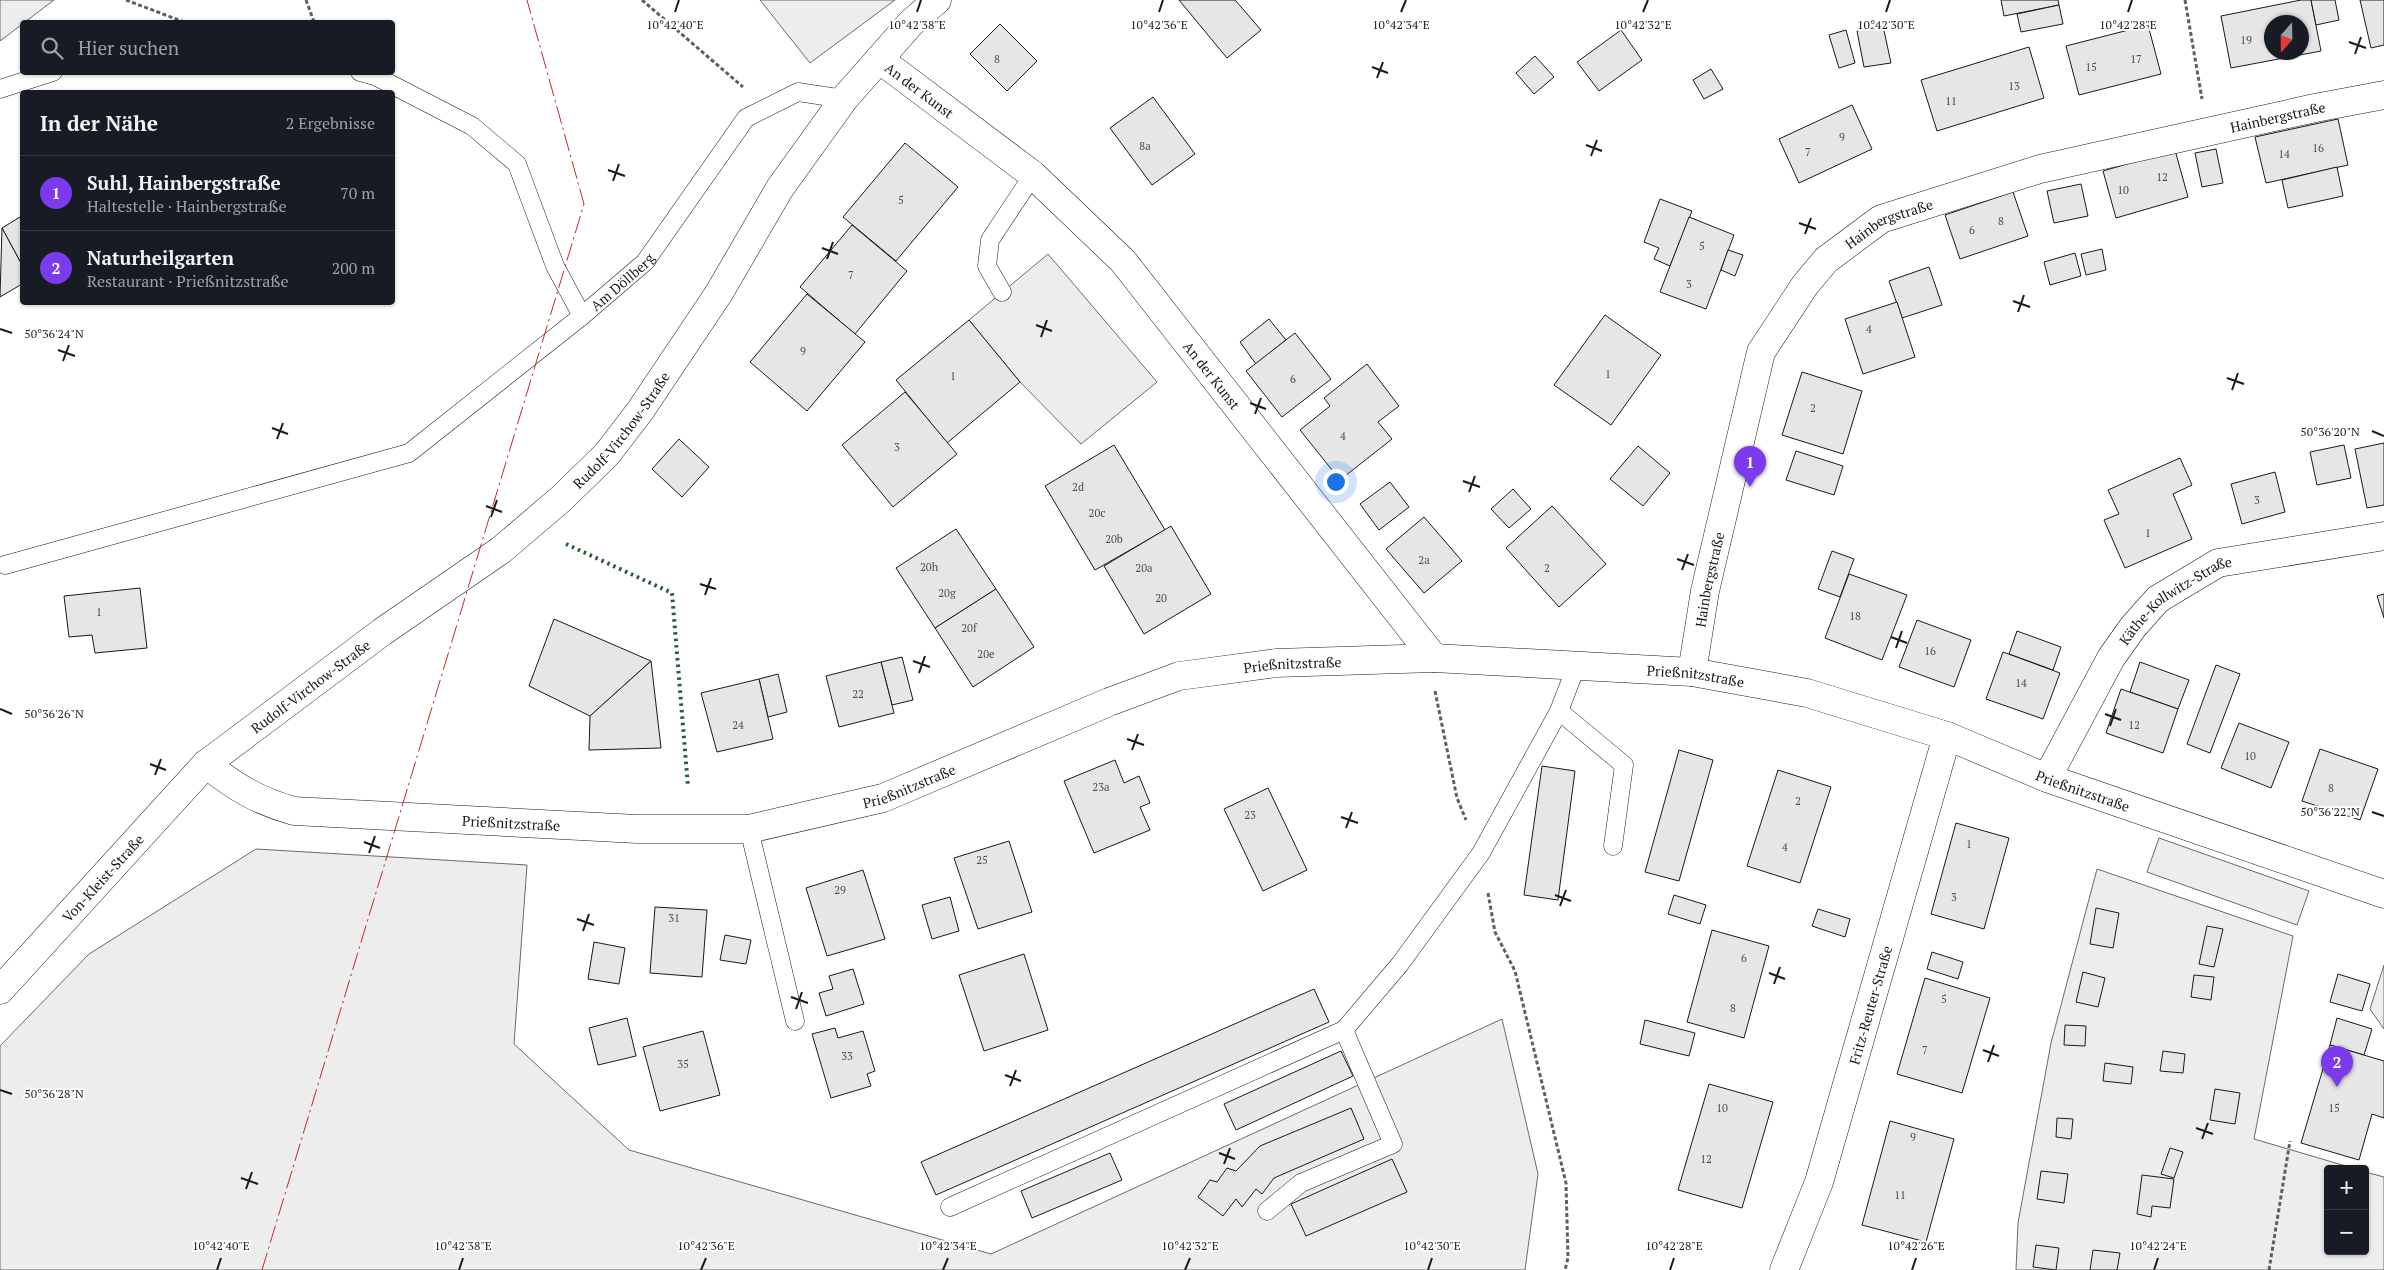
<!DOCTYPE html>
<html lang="de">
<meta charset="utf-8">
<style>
body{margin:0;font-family:"PT Serif",serif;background:#242831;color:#f1f3f6}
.controls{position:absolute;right:15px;bottom:15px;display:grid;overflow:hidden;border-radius:5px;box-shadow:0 1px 4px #0004}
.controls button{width:45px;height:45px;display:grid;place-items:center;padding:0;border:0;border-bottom:1px solid #363941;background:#171b24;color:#f1f3f6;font:25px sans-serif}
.compass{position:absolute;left:2264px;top:15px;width:45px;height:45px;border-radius:50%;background:#171b24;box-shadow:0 1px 4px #0004;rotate:200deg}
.you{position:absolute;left:1335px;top:481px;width:18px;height:18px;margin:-12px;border:4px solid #fff;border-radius:50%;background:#1a73e8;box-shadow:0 0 0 8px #1a73e833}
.badge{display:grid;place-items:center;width:32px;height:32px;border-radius:50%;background:#7c3aed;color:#fff;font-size:16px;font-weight:700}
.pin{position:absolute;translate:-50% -41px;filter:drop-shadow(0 1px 2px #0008)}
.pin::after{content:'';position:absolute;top:26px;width:18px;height:15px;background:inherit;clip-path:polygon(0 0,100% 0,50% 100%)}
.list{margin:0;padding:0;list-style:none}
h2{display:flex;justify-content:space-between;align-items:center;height:65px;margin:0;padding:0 20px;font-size:21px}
h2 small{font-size:16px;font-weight:400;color:#9ea1a6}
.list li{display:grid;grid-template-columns:32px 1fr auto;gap:15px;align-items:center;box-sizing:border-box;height:75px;padding:0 20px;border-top:1px solid #363941}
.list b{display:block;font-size:19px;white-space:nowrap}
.list p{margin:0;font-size:16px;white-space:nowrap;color:#9ea1a6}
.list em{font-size:16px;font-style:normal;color:#9ea1a6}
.icon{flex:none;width:28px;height:28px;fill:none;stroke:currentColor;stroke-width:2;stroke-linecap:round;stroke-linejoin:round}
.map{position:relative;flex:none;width:2384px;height:1270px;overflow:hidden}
.search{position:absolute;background:#171b24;box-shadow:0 1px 4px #0004;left:20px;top:20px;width:375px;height:55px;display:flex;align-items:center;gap:12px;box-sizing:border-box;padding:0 18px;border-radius:5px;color:#9ea1a6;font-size:19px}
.panel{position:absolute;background:#171b24;box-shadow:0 1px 4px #0004;left:20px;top:90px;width:375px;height:215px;border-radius:5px}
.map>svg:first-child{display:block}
</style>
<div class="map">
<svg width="2384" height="1270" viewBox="0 0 2384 1270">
<rect width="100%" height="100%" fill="#fff"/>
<!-- built -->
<g fill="#ededed" stroke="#6a6a6a">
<polygon points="0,0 54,0 0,41"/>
<polygon points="760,0 895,0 810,63"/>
<polygon points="1048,254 1157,382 1081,444 1020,382 969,320"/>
<polygon points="2159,838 2309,891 2297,925 2147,872"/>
<polygon points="256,849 527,865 514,1044 629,1150 991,1254 1502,1019 1538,1174 1525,1270 0,1270 0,1046 89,954"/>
<polygon points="2097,869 2293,936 2254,1139 2356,1169 2328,1169 2328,1251 2365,1251 2365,1172 2384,1177 2384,1270 2016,1270 2018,1223 2051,1043"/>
<polygon points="2384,965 2384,1029 2370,1009"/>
</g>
<!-- building -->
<g fill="#e6e6e6" stroke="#1a1a1a" fill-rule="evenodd">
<polygon points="1179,0 1235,0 1261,30 1227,58"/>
<polygon points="2001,0 2058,0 2059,5 2004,16"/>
<path d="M 2301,0 L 2311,0 L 2321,51 L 2231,68 L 2221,16 ZM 2272,22 L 2302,22 L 2302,52 L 2272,52 Z"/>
<polygon points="2311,0 2335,0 2339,20 2316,25"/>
<polygon points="2360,0 2384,0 2384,45 2371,48"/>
<polygon points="2059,5 2063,24 2021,32 2017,14"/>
<polygon points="1000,24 1037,61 1007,91 970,54"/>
<polygon points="2148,25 2161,74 2079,95 2066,46"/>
<polygon points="1883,26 1891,63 1864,67 1857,31"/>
<polygon points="1621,30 1642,60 1599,91 1577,62"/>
<polygon points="1846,30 1855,63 1839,68 1829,35"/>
<polygon points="2029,47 2044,98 1937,131 1921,80"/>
<polygon points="1535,56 1554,77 1534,94 1516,73"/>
<polygon points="1711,69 1723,89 1704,99 1693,80"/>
<polygon points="1153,97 1195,154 1152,185 1110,128"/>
<polygon points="1852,105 1872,149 1799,183 1779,139"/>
<polygon points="2338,119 2348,165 2266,183 2255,137"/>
<polygon points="905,143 958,187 896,261 843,217"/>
<polygon points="2216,149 2223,183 2202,187 2195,153"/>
<polygon points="2175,150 2188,197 2116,218 2103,171"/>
<polygon points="2337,167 2343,196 2288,208 2282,180"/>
<polygon points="2081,184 2088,216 2054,223 2047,191"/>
<polygon points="2013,192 2028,236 1960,259 1945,215"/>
<polygon points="1660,199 1692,211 1670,266 1654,259 1659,248 1644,242"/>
<polygon points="20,217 22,221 22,265 2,228"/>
<polygon points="1689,217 1734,235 1706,309 1660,292"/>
<polygon points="852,225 907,271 855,334 800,287"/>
<polygon points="2,228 22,265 22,284 0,297"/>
<polygon points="2102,249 2106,270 2086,275 2081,254"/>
<polygon points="1728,250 1743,255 1735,276 1721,270"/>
<polygon points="2075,253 2081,276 2050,285 2044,262"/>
<polygon points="1929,267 1942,305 1902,318 1889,281"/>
<polygon points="807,294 865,342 807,411 750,362"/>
<polygon points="1897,302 1915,357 1863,374 1845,319"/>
<polygon points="1605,315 1661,355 1611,425 1554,385"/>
<polygon points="1269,319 1286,340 1256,364 1240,342"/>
<polygon points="969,320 1020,382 947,443 896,380"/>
<polygon points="1295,333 1331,379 1282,417 1246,371"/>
<polygon points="1367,364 1399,406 1378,422 1392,439 1340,480 1300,430 1330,406 1324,398"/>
<polygon points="1802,372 1862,391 1843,454 1782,435"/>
<polygon points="905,392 957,454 893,507 842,445"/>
<polygon points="679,439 709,467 682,497 652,469"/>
<polygon points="2384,443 2384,505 2367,508 2355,449"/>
<polygon points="1114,445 1165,530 1095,570 1045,486"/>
<polygon points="2344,445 2351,478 2317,485 2310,452"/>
<polygon points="1638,446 1670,473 1643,506 1610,479"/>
<polygon points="1796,451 1843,466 1834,495 1786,480"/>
<polygon points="2180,458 2192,485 2173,494 2192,539 2125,568 2104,520 2119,514 2108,490"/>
<polygon points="2275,472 2285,512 2242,524 2231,484"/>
<polygon points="1390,482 1409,507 1379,530 1360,504"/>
<polygon points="1513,489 1531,509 1509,528 1491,509"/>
<polygon points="1552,506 1606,564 1559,607 1506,548"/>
<polygon points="1424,517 1462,561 1424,593 1386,549"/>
<polygon points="1171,526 1211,594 1144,634 1104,566"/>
<polygon points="956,529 996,589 935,628 896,568"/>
<polygon points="1832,551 1854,559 1840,597 1818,589"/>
<polygon points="1849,574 1907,595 1882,660 1825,638"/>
<polygon points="140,588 147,648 95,653 92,635 69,637 64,596"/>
<polygon points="996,589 1034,647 973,687 935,628"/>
<polygon points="2384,594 2384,618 2377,596"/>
<polygon points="554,619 651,661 590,716 529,686"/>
<polygon points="1917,620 1971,640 1954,687 1899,667"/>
<polygon points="2017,631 2061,647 2053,670 2009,654"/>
<polygon points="2003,652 2060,673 2043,719 1986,699"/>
<polygon points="902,657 913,700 892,705 881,662"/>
<polygon points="651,661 661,748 589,750 590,716"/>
<polygon points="881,662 894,713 839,727 826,676"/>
<polygon points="2140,662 2189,680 2178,709 2130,692"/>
<polygon points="2216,665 2240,674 2210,753 2187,744"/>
<polygon points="778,674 787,712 768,717 759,679"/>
<polygon points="759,679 773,739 717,752 701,693"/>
<polygon points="2121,689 2178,709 2163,753 2106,733"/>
<polygon points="2239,723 2289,742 2271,788 2221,768"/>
<polygon points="2320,749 2378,769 2360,820 2302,801"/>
<polygon points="1679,750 1713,760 1679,881 1645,872"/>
<polygon points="1115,760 1124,783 1139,776 1150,803 1140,807 1150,830 1094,853 1064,781"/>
<polygon points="1542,766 1575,771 1558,900 1524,895"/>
<polygon points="1778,770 1831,787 1800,883 1747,866"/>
<polygon points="1268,788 1307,870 1263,891 1224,809"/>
<polygon points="1956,823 2009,838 1984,929 1931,914"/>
<polygon points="1009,841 1032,912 978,929 954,858"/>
<polygon points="863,870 885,939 827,956 806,888"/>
<polygon points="1674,895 1706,905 1700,924 1668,914"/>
<polygon points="950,897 959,931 932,939 922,905"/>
<polygon points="655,907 707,910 702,977 650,973"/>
<polygon points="2096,908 2119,913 2113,948 2090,944"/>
<polygon points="1818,909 1850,919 1845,937 1812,926"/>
<polygon points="2207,926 2223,929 2214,967 2199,964"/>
<polygon points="1712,930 1769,946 1744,1038 1687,1022"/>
<polygon points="725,935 751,940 746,964 720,960"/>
<polygon points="594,942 625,948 619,984 588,979"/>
<polygon points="1932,952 1963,962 1958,979 1927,969"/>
<polygon points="1024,954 1048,1030 984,1051 959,975"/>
<polygon points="853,969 864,1004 826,1016 819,993 833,989 829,976"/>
<polygon points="2083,972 2105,978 2098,1007 2076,1002"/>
<polygon points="2338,974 2370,984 2362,1011 2330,1002"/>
<polygon points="2194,975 2214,977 2211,1000 2191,997"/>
<polygon points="1925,978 1990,998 1962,1093 1897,1074"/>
<polygon points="1314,989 1329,1022 936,1195 921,1162"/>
<polygon points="627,1018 636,1056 598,1065 589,1028"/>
<polygon points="2337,1018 2372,1029 2364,1055 2330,1045"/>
<polygon points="1645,1020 1695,1033 1689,1056 1640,1044"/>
<polygon points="2065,1025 2086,1026 2085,1046 2064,1045"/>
<polygon points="835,1028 838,1038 863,1031 875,1071 867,1074 871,1086 831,1098 812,1034"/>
<polygon points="703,1031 720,1095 660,1111 643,1047"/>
<polygon points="2330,1045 2384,1061 2384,1118 2372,1114 2359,1160 2301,1143"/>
<polygon points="1341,1051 1353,1076 1236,1130 1224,1104"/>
<polygon points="2163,1051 2185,1054 2183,1073 2160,1071"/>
<polygon points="2105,1063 2133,1067 2131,1084 2103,1081"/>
<polygon points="1709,1084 1773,1102 1742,1208 1678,1190"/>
<polygon points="2215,1089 2240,1093 2235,1124 2210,1120"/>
<polygon points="1351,1108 1364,1139 1274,1178 1262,1194 1256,1189 1242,1207 1236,1199 1223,1216 1198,1197 1210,1180 1217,1182 1227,1168 1236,1171 1260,1146"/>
<polygon points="2057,1118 2073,1119 2071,1139 2056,1137"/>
<polygon points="1890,1121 1954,1139 1926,1242 1862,1225"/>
<polygon points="2170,1148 2183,1152 2174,1178 2161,1174"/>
<polygon points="1110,1153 1122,1180 1032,1218 1021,1191"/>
<polygon points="1392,1159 1407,1192 1306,1236 1291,1204"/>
<polygon points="2041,1171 2068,1174 2064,1203 2037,1199"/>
<polygon points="2142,1175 2174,1179 2170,1208 2152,1206 2151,1217 2137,1214"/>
<polygon points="2036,1245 2059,1248 2056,1270 2033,1267"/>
<polygon points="2093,1250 2120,1253 2117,1270 2090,1270"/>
</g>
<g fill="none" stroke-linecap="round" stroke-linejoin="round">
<!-- lane casing -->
<g stroke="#1a1a1a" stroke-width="19">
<g id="lane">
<path id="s1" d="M 360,72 L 375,76 L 472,126 L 517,164 L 555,266 L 582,316 L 645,262 L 746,118 L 798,92 L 844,99"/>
<polyline points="0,89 53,72"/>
<polyline points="1002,292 987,266 990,240 1033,175"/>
<polyline points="5,565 409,453 582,316"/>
<polyline points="1559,711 1624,765 1613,846"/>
<polyline points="749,829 795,1021"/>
<polyline points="950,1207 1344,1030 1400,964 1481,853 1559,711 1576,667"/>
<polyline points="1267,1211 1301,1183 1393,1144 1344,1030"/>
</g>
</g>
<!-- street casing -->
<g stroke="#1a1a1a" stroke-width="29">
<g id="street">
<path id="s2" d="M 879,59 L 1033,175 L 1123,261 L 1434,658"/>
<path id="s3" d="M 1692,672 L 1705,591 L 1761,352 L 1805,285 L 1826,260 L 1881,219 L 2040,169 L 2315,108 L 2384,95"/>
<path id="s4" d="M 206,764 C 235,787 258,801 294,811 L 637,829 L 749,829 L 883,798 L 1109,702 L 1179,676 L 1276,663 L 1434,658 L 1692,672 L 1807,693 L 1947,736 L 2047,778 L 2384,894"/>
<path id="s5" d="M 2047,778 L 2111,658 L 2133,627 L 2158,599 L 2218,563 L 2384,536"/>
<path id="s6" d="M 0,990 L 206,764 L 382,632 L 501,550 L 562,498 L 607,454 L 640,411 L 719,293 L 780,188 L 844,99 L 911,23 L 937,0"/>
<path id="s7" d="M 1784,1270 L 1819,1182 L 1947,736"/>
</g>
</g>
<!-- path -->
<g stroke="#5f5f5f" stroke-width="3" stroke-dasharray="4 2.5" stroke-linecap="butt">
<polyline points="126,0 184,22"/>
<polyline points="306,0 314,22"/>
<polyline points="642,0 743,87"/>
<polyline points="2185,0 2202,99"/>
<polyline points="1435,691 1457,798 1466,820"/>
<polyline points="1488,893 1495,932 1515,971 1566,1183 1568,1258 1565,1270"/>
<polyline points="2269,1270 2290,1141"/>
</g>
<!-- lane -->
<use href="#lane" stroke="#fff" stroke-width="18"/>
<!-- street -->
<use href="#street" stroke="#fff" stroke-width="28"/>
<!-- hedge -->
<polyline stroke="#2b5a34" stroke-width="4" stroke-dasharray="2.5 4" stroke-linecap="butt" points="566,544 672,593 688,787"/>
<!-- power -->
<polyline stroke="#c62828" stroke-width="1" stroke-dasharray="18 4 2.5 4" stroke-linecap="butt" points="262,1270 584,204 527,0"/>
</g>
<!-- ticks -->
<path fill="none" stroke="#1a1a1a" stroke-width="2" d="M 675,12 L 679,0M 917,12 L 921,0M 1159,12 L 1163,0M 1401,12 L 1406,0M 1643,12 L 1648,0M 1886,12 L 1890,0M 2128,12 L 2132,0M 2349,42 L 2366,48M 2355,54 L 2361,37M 1372,67 L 1388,73M 1377,78 L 1383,62M 1586,145 L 1602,151M 1591,156 L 1597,140M 608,170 L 625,176M 613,181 L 619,164M 1799,223 L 1816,229M 1805,234 L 1811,218M 822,248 L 838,254M 827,259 L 833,242M 2013,301 L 2030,307M 2018,312 L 2024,295M 1036,325 L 1052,331M 0,329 L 12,333M 1041,337 L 1047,320M 58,350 L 75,356M 63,361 L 69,345M 2227,378 L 2244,384M 2232,390 L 2238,373M 1250,403 L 1266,409M 1255,414 L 1261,398M 272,428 L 288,434M 2372,431 L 2384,436M 277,439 L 283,423M 1463,481 L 1480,487M 1469,492 L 1475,476M 486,506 L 502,512M 491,517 L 497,500M 1677,559 L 1694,565M 1682,570 L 1688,554M 700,584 L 716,589M 705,595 L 711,578M 1891,637 L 1907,643M 1896,648 L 1902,631M 913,661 L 930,667M 919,673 L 925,656M 0,709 L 12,714M 2105,714 L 2121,720M 2110,726 L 2116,709M 1127,739 L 1144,745M 1132,750 L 1138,734M 150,764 L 166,770M 155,775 L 161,759M 2372,812 L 2384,816M 1341,817 L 1358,823M 1346,828 L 1352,812M 364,842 L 380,848M 369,853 L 375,836M 1555,895 L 1571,901M 1560,906 L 1566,890M 577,919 L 594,925M 583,931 L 589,914M 1769,973 L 1785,979M 1774,984 L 1780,967M 791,997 L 808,1003M 796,1009 L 802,992M 1983,1050 L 1999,1056M 1988,1062 L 1994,1045M 1005,1075 L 1021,1081M 1010,1086 L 1016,1070M 0,1090 L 12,1094M 2196,1128 L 2213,1134M 2202,1139 L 2208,1123M 1219,1153 L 1235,1159M 1224,1164 L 1230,1148M 241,1178 L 258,1184M 246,1189 L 252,1172M 217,1270 L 221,1258M 459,1270 L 463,1258M 701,1270 L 706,1258M 943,1270 L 948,1258M 1185,1270 L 1190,1258M 1428,1270 L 1432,1258M 1670,1270 L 1674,1258M 1912,1270 L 1916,1258M 2154,1270 L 2158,1258"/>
<g text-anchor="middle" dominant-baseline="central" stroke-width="4" stroke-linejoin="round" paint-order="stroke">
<!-- number labels -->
<g font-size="11" fill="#4d4d4d">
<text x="2246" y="40">19</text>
<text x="997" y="59">8</text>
<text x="2136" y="59">17</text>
<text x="2091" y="67">15</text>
<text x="2014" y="86">13</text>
<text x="1951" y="101">11</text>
<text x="1842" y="137">9</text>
<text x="1145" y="146">8a</text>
<text x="2318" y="148">16</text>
<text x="1808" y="152">7</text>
<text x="2284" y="154">14</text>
<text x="2162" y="177">12</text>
<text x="2123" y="190">10</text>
<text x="901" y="200">5</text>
<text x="2001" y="221">8</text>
<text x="1972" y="230">6</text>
<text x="1702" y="246">5</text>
<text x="851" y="275">7</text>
<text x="1689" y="284">3</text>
<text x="1869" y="329">4</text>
<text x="803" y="351">9</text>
<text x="1608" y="374">1</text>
<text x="953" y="376">1</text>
<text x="1293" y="379">6</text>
<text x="1813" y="408">2</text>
<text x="1343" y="436">4</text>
<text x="897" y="447">3</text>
<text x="1078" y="487">2d</text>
<text x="2257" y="500">3</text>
<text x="1097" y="513">20c</text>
<text x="2148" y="533">1</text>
<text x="1114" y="539">20b</text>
<text x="1424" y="560">2a</text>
<text x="929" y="567">20h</text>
<text x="1144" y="568">20a</text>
<text x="1547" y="568">2</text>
<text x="947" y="593">20g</text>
<text x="1161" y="598">20</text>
<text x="99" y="612">1</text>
<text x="1855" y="616">18</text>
<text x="969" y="628">20f</text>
<text x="1930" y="651">16</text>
<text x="986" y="654">20e</text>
<text x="2021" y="683">14</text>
<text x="858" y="694">22</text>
<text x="738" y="725">24</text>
<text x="2134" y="725">12</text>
<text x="2250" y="756">10</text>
<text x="1101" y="787">23a</text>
<text x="2331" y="788">8</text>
<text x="1798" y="801">2</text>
<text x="1250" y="815">23</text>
<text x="1969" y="844">1</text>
<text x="1785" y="847">4</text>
<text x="982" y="860">25</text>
<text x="840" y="890">29</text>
<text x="1954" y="897">3</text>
<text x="674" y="918">31</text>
<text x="1744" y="958">6</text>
<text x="1944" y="999">5</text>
<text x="1733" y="1008">8</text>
<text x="1925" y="1050">7</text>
<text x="847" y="1056">33</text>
<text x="683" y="1064">35</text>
<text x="1722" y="1108">10</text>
<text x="2334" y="1108">15</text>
<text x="1913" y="1137">9</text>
<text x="1706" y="1159">12</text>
<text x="1900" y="1195">11</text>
</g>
<!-- street labels -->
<g font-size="14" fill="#1a1a1a" stroke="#fff">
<text stroke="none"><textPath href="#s2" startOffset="51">An der Kunst</textPath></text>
<text stroke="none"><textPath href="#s3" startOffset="919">Hainbergstraße</textPath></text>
<text stroke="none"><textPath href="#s3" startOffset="514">Hainbergstraße</textPath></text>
<text stroke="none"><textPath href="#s1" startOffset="402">Am Döllberg</textPath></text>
<text stroke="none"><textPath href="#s2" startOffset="462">An der Kunst</textPath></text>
<text stroke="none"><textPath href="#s6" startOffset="841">Rudolf-Virchow-Straße</textPath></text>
<text stroke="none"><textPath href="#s3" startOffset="94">Hainbergstraße</textPath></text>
<text stroke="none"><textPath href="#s5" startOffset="225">Käthe-Kollwitz-Straße</textPath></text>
<text stroke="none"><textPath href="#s4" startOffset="1128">Prießnitzstraße</textPath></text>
<text stroke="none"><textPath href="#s4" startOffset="1532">Prießnitzstraße</textPath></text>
<text stroke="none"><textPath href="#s6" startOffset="436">Rudolf-Virchow-Straße</textPath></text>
<text stroke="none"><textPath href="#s4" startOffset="722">Prießnitzstraße</textPath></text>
<text stroke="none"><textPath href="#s4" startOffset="1938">Prießnitzstraße</textPath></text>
<text stroke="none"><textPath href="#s4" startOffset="318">Prießnitzstraße</textPath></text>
<text stroke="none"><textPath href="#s6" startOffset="152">Von-Kleist-Straße</textPath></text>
<text stroke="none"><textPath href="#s7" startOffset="279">Fritz-Reuter-Straße</textPath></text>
</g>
</g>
<g font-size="12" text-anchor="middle" fill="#1a1a1a" stroke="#fff" stroke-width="4" stroke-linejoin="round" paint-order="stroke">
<text x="1159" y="29">10°42'36"E</text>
<text x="1401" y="29">10°42'34"E</text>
<text x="1643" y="29">10°42'32"E</text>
<text x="675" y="29">10°42'40"E</text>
<text x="917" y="29">10°42'38"E</text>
<text x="1886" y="29">10°42'30"E</text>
<text x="2128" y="29">10°42'28"E</text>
<text x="54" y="338">50°36'24"N</text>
<text x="2330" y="436">50°36'20"N</text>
<text x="54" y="718">50°36'26"N</text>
<text x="2330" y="816">50°36'22"N</text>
<text x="54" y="1098">50°36'28"N</text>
<text x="221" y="1250">10°42'40"E</text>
<text x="463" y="1250">10°42'38"E</text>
<text x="706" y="1250">10°42'36"E</text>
<text x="948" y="1250">10°42'34"E</text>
<text x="1190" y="1250">10°42'32"E</text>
<text x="1432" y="1250">10°42'30"E</text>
<text x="1674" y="1250">10°42'28"E</text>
<text x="1916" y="1250">10°42'26"E</text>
<text x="2158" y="1250">10°42'24"E</text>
</g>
</svg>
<div class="controls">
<button>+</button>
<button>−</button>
</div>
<svg class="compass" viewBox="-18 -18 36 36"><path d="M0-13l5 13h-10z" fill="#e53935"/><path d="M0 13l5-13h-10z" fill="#9ea1a6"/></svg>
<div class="you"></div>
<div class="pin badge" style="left:1750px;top:487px">1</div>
<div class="pin badge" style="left:2337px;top:1087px">2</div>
<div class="search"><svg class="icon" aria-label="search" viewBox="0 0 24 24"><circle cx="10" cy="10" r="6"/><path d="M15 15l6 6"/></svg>Hier suchen</div>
<section class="panel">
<h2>In der Nähe<small>2 Ergebnisse</small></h2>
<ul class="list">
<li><span class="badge">1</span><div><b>Suhl, Hainbergstraße</b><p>Haltestelle · Hainbergstraße</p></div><em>70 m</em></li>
<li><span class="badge">2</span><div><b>Naturheilgarten</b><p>Restaurant · Prießnitzstraße</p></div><em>200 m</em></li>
</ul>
</section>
</div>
